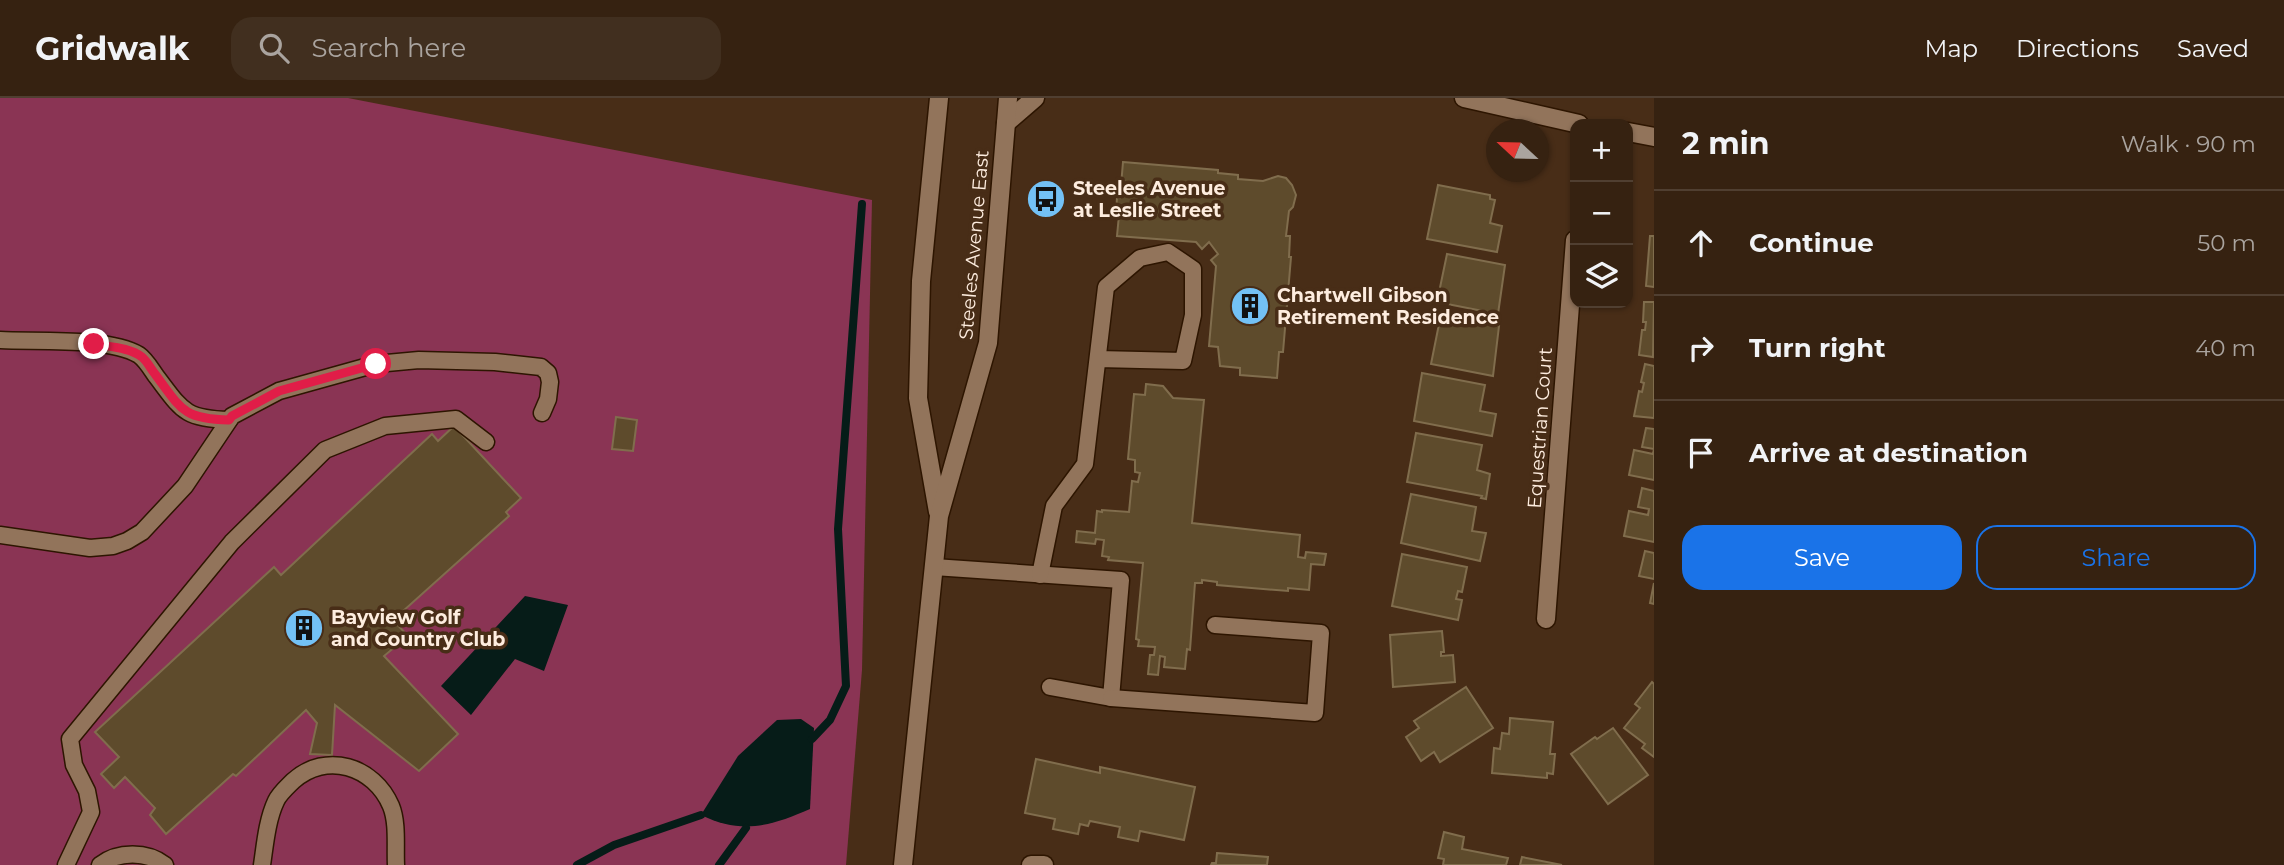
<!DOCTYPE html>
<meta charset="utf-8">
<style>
body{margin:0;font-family:Montserrat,sans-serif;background:#412f1f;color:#f1f3f6}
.controls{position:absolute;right:21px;top:21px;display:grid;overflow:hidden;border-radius:14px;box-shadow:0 2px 5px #0004}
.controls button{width:63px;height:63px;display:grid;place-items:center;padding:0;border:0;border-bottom:2px solid #503f31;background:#362211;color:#f1f3f6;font:35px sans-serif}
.compass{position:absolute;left:1486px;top:21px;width:63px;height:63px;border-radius:50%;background:#362211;box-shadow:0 2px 5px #0004;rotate:292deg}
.stop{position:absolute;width:21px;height:21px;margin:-16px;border:5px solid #e11d48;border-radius:50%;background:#fff}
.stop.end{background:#e11d48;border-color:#fff;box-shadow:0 2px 7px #0008}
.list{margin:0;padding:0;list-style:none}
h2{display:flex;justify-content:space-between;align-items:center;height:91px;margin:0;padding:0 28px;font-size:30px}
h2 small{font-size:23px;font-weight:400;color:#aaa49f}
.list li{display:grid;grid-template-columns:46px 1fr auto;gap:21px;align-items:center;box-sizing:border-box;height:105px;padding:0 28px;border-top:2px solid #503f31}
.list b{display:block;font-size:26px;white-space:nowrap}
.list em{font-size:23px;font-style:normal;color:#aaa49f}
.actions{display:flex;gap:14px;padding:21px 28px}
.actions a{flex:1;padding:16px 0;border:2px solid #1a73e8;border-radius:21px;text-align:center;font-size:24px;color:#1a73e8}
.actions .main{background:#1a73e8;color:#fff}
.icon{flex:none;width:38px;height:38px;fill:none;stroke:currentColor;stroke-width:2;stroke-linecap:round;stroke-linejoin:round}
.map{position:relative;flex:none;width:1654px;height:767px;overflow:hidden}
header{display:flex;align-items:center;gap:42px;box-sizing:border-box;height:98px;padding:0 35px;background:#362211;border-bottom:2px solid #503f31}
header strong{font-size:33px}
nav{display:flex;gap:38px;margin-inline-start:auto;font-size:24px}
.search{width:490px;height:63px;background:#412f1f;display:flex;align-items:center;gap:18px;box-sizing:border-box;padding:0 24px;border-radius:21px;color:#aaa49f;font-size:26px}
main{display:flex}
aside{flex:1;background:#362211}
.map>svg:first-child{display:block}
</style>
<header>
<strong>Gridwalk</strong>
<div class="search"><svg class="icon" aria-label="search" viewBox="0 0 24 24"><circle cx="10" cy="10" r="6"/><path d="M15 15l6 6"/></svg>Search here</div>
<nav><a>Map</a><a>Directions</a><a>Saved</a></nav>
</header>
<main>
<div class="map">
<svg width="1654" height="767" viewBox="0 0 1654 767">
<rect width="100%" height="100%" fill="#482d17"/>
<!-- green -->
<polygon fill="#8a3454" points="0,0 348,0 872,102 862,572 846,767 0,767"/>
<!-- water -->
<g fill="#061c18">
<polygon points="525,498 568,507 544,573 515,561 471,617 441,588"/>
<path d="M 801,621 L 814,630 L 810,711 C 771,728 742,737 701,717 L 738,658 L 777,622 Z"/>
</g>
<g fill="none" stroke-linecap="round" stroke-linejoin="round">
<!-- stream -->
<g stroke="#061c18" stroke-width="8">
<polyline points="812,641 830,622 846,588 838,431 862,106"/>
<polyline points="577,767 614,747 701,717"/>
<polyline points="719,767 746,730"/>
</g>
</g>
<!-- building -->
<g fill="#5e4b2c" stroke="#806d4d" stroke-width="2">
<polygon points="1123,64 1218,72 1218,75 1238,77 1238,81 1263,83 1278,78 1286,80 1292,87 1296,97 1293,109 1289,113 1286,138 1290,138 1289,159 1291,159 1283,254 1279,254 1277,280 1240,277 1240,270 1220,268 1218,249 1209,248 1216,168 1211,162 1218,156 1209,144 1202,151 1196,144 1117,138 1119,117 1116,117 1117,99 1120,100"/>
<polygon points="1438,87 1490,97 1490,101 1495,102 1490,125 1502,128 1497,154 1427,141"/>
<polygon points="1650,138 1654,138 1654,189 1646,188"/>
<polygon points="1447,156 1505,167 1498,216 1437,204"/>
<polygon points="1644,204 1654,204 1653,259 1639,257 1642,232 1645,232 1646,224 1643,224"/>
<polygon points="1441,216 1499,228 1493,278 1431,266"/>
<polygon points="1645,266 1654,268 1654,320 1634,318 1639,293 1642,294 1644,285 1641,284"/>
<polygon points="1422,275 1485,287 1480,313 1496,316 1492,338 1414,323"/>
<polygon points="1146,286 1163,288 1173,300 1204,302 1192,425 1300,437 1298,459 1305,460 1306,454 1326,456 1324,467 1311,466 1309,492 1288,490 1288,493 1217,487 1217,484 1202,482 1202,485 1195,485 1190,552 1187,551 1185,571 1164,569 1165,559 1160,558 1158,577 1148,576 1150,557 1154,557 1155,549 1138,548 1139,542 1136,541 1143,465 1108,462 1109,459 1102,458 1104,442 1096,441 1095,446 1076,444 1077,433 1095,435 1097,413 1102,414 1102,412 1129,414 1132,383 1138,384 1140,375 1135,374 1135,362 1128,361 1134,296 1145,297"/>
<polygon points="616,319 637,322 633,353 612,351"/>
<polygon points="454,328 521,400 506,414 509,418 393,522 408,538 384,558 458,636 419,673 335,607 332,657 310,656 317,625 306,612 236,678 233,676 166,736 150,717 155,710 125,679 114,690 101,676 119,659 95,634 274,469 281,477 432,336 438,343"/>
<polygon points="1646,330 1654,331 1654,382 1629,377 1634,352 1653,356 1654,351 1642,349"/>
<polygon points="1416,335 1482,347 1477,372 1490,376 1486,401 1481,400 1482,398 1407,384"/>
<polygon points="1642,390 1654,393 1654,444 1624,438 1629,413 1648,417 1649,411 1638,409"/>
<polygon points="1411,396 1476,409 1472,433 1486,435 1480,463 1401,445"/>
<polygon points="1645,453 1654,455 1654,481 1639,478"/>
<polygon points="1402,456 1467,469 1462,494 1458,493 1456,501 1462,502 1458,522 1392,508"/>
<polygon points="1654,485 1654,506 1650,505"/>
<polygon points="1442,533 1444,554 1441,554 1441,558 1453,557 1455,584 1393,589 1390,537"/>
<polygon points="1652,584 1654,586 1654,659 1642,650 1645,646 1624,630 1640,610 1635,606"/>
<polygon points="1466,589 1493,630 1440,664 1434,654 1421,663 1406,639 1419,630 1414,623"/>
<polygon points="1510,620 1553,624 1550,656 1555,656 1553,676 1547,675 1547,680 1492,675 1494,650 1500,651 1502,635 1509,636"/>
<polygon points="1613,630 1648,677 1608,706 1571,656 1595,639 1597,641"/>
<polygon points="1036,661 1100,675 1100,669 1195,689 1184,742 1140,733 1138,743 1118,739 1120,729 1090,723 1088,728 1080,726 1078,736 1053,731 1055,721 1025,715"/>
<polygon points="1444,734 1464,739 1462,751 1508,760 1506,767 1443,767 1444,761 1438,760"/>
<polygon points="1217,755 1268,759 1267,767 1211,767 1212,765 1216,765"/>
<polygon points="1522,759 1562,767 1520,767"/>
</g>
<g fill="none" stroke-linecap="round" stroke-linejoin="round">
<!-- service casing -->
<g stroke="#2d1500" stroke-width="19">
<g id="service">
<path d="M 0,242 C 36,244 109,239 139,257 C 146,262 151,271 156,278 C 182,312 184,321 229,322"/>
<polyline points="0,437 90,450 113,448 127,443 142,434 185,388 232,318 279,293 376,266 419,262 495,264 541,269 548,275 550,284 548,301 542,315"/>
<polyline points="934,469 1121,482 1111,600 1050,589"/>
<polyline points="1040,477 1054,408 1085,366 1106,189 1140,160 1168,154 1193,171 1193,217 1183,263 1098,261"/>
<polyline points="1111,600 1315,615 1321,535 1215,527"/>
<polyline points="66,767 91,714 87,693 74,667 70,641 232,444 325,352 385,328 456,321 486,344"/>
<path d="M 100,767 C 118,753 147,753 165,767"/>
<path d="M 262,767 C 265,747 267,722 276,703 C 279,696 287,689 293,683 C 326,653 374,668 391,708 C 398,725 395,749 396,767"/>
</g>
</g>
<!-- minor casing -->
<g stroke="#2d1500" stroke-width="21">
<g id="minor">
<polyline points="1546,521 1575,142"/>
<polyline points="1031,767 1044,767"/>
</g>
</g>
<!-- secondary casing -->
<g stroke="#2d1500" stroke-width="21">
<g id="secondary">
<polyline points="1464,0 1579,26"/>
<polyline points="1006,25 1035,0"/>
<polyline points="1628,34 1654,39"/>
<polyline points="938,414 918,300 921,183 939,0"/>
<polyline points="903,767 939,418 988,245 1008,0"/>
</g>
</g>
<!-- service -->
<use href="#service" stroke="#92745b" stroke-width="16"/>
<!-- minor -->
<use href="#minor" stroke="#92745b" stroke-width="18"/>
<!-- secondary -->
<use href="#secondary" stroke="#92745b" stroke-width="18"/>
</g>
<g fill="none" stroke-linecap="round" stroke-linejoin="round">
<!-- route -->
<path stroke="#e11d48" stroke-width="9" d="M 94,246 C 109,249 129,249 142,259 C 147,263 151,271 155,276 C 181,311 183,321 229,322 L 232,318 L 279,293 L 376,266"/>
</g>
<!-- icons -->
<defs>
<g id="bus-disc" transform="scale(2.0125)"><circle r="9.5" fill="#73c1f5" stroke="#482d17"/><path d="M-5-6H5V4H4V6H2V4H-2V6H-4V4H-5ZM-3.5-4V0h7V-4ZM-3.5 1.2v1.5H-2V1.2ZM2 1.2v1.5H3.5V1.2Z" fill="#111"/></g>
<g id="building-disc" transform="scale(2.0125)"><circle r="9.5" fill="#73c1f5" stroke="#482d17"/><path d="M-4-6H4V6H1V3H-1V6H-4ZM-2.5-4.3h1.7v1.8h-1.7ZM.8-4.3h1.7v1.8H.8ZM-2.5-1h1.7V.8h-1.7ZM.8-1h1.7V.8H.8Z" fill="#111"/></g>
</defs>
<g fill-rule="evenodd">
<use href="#bus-disc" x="1046" y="101"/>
<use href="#building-disc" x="1250" y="208"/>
<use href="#building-disc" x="304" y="530"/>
</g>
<g text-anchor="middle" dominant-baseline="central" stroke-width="7" stroke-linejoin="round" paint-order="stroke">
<!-- poi labels -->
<g font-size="19" font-weight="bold" fill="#feeddf" stroke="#482d17" text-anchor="start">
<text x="1073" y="90">Steeles Avenue<tspan x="1073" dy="22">at Leslie Street</tspan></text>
<text x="1277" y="197">Chartwell Gibson<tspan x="1277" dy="22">Retirement Residence</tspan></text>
<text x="331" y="519">Bayview Golf<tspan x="331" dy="22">and Country Club</tspan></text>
</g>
<!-- street labels -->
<g font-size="19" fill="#feeddf" stroke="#482d17">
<text transform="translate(974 147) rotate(-85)">Steeles Avenue East</text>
<text transform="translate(1540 330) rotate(-86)">Equestrian Court</text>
</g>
</g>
</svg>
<div class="controls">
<button>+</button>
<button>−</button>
<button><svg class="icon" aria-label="layers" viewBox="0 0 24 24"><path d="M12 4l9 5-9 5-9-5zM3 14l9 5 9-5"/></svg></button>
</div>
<svg class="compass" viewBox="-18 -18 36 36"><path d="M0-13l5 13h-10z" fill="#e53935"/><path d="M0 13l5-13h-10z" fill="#aaa49f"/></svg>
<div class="stop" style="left:376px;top:266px"></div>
<div class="stop end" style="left:94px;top:246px"></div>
</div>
<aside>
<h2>2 min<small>Walk · 90 m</small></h2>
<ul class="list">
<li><svg class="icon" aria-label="ahead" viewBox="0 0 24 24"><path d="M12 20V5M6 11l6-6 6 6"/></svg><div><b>Continue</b></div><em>50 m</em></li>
<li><svg class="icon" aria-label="right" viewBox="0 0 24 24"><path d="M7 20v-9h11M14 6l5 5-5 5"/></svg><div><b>Turn right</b></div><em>40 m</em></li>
<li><svg class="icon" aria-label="arrive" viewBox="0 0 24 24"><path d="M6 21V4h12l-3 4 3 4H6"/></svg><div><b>Arrive at destination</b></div></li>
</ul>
<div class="actions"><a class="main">Save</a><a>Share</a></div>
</aside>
</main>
